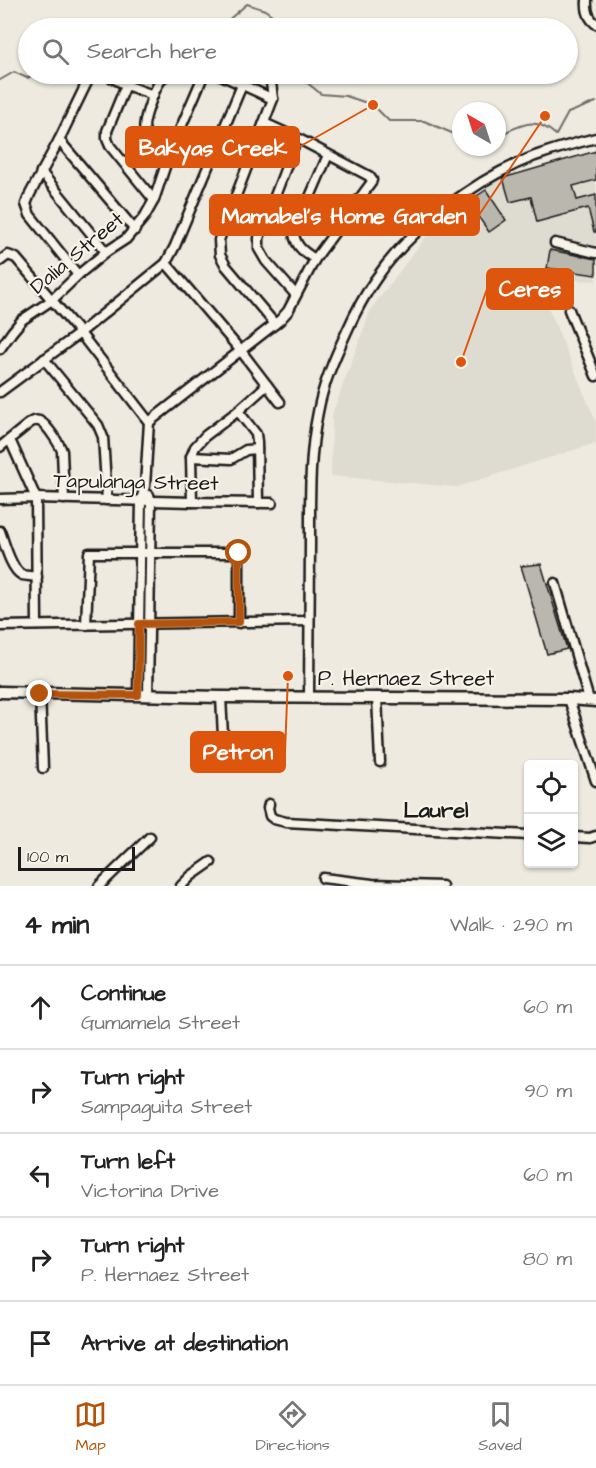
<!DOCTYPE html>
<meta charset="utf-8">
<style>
body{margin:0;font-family:"Architects Daughter",sans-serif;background:#f6f6f6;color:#222}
.controls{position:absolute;right:18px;bottom:18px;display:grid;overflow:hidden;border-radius:6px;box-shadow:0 2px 4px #0004}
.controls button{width:54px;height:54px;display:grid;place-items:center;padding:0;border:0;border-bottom:2px solid #e0e0e0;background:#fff;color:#222;font:30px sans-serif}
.compass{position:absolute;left:452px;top:102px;width:54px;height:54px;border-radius:50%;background:#fff;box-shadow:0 2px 4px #0004;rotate:321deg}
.scale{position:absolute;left:18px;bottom:15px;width:117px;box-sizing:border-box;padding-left:6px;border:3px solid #1c1c1c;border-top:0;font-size:16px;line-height:21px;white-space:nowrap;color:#1c1c1c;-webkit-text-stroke:4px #f7f3e8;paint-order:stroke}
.stop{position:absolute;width:18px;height:18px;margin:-14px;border:4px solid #b45309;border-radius:50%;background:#fff}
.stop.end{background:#b45309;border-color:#fff;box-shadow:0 2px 6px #0008}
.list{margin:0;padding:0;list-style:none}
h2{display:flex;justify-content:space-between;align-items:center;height:78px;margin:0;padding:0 24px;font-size:26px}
h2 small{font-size:20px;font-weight:400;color:#767676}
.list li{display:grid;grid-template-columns:39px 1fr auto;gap:18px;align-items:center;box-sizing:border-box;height:84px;padding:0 24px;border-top:2px solid #e0e0e0}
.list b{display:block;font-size:22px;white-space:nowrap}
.list p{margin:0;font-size:20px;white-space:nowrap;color:#767676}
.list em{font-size:20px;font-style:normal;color:#767676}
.icon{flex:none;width:33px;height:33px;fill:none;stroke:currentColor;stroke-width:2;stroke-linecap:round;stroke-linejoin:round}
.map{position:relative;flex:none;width:596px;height:886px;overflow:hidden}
.search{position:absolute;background:#fff;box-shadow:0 2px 4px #0004;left:18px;right:18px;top:18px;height:66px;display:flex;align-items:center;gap:15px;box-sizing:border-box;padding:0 21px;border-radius:33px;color:#767676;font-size:22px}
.sheet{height:498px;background:#fff}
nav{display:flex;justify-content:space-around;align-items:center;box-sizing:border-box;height:84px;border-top:2px solid #e0e0e0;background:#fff;font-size:16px;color:#767676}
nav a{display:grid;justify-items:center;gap:3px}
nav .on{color:#b45309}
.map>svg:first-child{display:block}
</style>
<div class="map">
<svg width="596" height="886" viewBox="0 0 596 886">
<rect width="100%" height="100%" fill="#eeeae0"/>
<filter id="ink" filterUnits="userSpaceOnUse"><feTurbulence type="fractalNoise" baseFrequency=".0167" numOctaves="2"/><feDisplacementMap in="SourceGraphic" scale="12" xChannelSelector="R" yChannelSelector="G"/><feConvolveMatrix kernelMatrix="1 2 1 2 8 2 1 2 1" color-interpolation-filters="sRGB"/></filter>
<g filter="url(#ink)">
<!-- built -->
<polygon fill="#dedbd1" points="596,151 596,281 536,278 596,422 596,443 457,487 331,476 332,415 371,309 434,226 503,177"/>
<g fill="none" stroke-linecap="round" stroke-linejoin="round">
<!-- stream -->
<g stroke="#6f6d69" stroke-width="2">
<polyline points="213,28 226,22 247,4 265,10 290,28"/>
<polyline points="303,74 305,81 321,94 346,96 373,105 389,121 424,121 461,137"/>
<polyline points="0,80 14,72 27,78 36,74"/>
<path d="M 497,136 C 521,126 533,114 556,135 L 568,113 L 596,102"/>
</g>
</g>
<!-- building -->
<g fill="#bab7af" stroke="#1c1c1c" stroke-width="1.5">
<polygon points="596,151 596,180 573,186 577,200 596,195 596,232 594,232 588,208 537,222 531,197 510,202 503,178"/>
<polygon points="486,190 506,220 489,232 468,202"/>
<polygon points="550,250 596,259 596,275 547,268"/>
<polygon points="541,564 567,649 547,654 521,566"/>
</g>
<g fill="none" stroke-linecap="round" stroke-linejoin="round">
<!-- minor casing -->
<g stroke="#1c1c1c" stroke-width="13">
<g id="minor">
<path d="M 587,0 C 586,10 588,18 596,24"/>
<polyline points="105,74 126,85 153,95"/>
<path d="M 167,74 C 165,76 162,78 160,81 C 155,89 141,123 145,131 C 149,141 162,148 169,155"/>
<polyline points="219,74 273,99"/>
<polyline points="270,74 273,99 219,240 220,255 226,266 275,324"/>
<polyline points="126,85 107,131 107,139 110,146 154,200"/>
<polyline points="59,140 135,230"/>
<polyline points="41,172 106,252"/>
<polyline points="555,243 596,253"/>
<path d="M 315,259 C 304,252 296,247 294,234 L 328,155"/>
<polyline points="0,261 8,255 16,258 80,333 149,422"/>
<polyline points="166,263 241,351 280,402"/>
<polyline points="78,275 30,215 26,204 30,194 59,140 91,74"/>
<polyline points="296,295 266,261 259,249 259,238 297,138"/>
<polyline points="569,310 596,376"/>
<polyline points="0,349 12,332 22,320 52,300 78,275 106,252 126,239 145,216 154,200 169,155 204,74"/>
<polyline points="44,359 98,425 103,437 107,500"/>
<polyline points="0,392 80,333 166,263 175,246 242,85"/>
<polyline points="238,411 256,434 257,442 258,503"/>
<polyline points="149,422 280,320 288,311 315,259 371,183 372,180 369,176 297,138 264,123"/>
<polyline points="10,440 36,498 37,625"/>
<path d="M 0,447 L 31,422 C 35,421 37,419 41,422 C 47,425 60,445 62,451 L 64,499"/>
<polyline points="191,457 231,459 246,450 257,449"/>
<polyline points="0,499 36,498 192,502 272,503"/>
<polyline points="192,502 191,457 195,447 205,436 238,411 267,385"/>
<path d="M 0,531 C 4,542 11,570 22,575 C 26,576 33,576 37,577"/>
<polyline points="555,583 589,700"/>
<polyline points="86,625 89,553 239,553 239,623"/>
<polyline points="0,626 309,621"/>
<polyline points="40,694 43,768"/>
<polyline points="138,695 141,500 145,486 149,422"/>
<polyline points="148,696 151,501 149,495"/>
<polyline points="221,697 223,736"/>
<polyline points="377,697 380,762"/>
<path d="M 309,698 C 309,646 310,595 310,543 C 310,500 309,455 318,412 C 323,384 335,357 347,331 C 355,313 364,296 375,280 C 410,228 477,178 535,156 C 555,149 576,143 596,138"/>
<polyline points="569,699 596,781"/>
<polyline points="269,804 268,808 270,816 274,819 286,822 528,835"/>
<polyline points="574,837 590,838 596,836"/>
<polyline points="323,878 372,884 442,886"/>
<polyline points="99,886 150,837"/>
<polyline points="181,886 191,876 211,862"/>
</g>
</g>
<!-- major casing -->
<g stroke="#1c1c1c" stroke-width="15">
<polyline id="major" points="0,692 221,697 569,699 596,701"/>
</g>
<!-- minor -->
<use href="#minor" stroke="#f7f3e8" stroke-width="8"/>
<!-- major -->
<use href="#major" stroke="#f7f3e8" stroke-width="10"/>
</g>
</g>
<g fill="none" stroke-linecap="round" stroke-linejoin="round" filter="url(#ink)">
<!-- route -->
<polyline stroke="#b45309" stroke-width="8" points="40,694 138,695 139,624 239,622 239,553"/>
</g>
<g text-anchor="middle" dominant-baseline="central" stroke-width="4.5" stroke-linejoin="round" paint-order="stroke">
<!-- street labels -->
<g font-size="21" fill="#1c1c1c" stroke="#f7f3e8">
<text transform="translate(77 253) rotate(-40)">Dalia Street</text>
<text transform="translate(136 482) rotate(1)">Tapulanga Street</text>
<text x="406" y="678">P. Hernaez Street</text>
</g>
<!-- neighbourhood labels -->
<g font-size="22" font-weight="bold" fill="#1c1c1c" stroke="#f7f3e8">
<text x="436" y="810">Laurel</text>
</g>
</g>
<!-- callouts -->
<path fill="none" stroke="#de560d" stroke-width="2" d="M373 105L299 147M545 116L479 215M461 362L487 289M288 676L285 752"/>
<g fill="#de560d" stroke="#f7f3e8" stroke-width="2">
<circle cx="373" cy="105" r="6"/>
<circle cx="545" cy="116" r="6"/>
<circle cx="461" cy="362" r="6"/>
<circle cx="288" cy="676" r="6"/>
</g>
<g fill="#de560d" stroke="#de560d" stroke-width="2">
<rect x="126" y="127" width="173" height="40" rx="6"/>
<rect x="210" y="195" width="269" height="40" rx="6"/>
<rect x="487" y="269" width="86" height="40" rx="6"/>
<rect x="191" y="732" width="94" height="40" rx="6"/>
</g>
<g font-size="22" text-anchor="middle" font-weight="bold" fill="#fff">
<text x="213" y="155">Bakyas Creek</text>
<text x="344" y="223">Mamabel's Home Garden</text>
<text x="530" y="296">Ceres</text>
<text x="238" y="759">Petron</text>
</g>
</svg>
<div class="controls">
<button><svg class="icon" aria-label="locate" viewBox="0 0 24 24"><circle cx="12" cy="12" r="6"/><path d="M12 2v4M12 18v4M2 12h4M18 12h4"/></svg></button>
<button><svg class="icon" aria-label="layers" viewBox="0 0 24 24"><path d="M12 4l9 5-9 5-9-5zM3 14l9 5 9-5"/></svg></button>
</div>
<svg class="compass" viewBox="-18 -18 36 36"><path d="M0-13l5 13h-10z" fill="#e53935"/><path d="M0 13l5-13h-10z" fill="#767676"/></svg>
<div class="scale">100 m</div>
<div class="stop" style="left:239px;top:553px"></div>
<div class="stop end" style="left:40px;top:694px"></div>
<div class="search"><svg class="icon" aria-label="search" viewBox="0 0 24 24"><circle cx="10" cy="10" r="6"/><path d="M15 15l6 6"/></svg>Search here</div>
</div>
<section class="sheet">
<h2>4 min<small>Walk · 290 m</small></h2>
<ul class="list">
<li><svg class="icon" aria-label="ahead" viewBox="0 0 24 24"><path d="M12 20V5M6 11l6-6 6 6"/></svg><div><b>Continue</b><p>Gumamela Street</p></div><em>60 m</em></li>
<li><svg class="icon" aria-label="right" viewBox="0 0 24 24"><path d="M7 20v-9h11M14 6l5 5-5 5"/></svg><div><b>Turn right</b><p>Sampaguita Street</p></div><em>90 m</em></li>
<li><svg class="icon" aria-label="left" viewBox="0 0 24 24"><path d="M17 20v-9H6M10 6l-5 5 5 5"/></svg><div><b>Turn left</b><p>Victorina Drive</p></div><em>60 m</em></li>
<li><svg class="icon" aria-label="right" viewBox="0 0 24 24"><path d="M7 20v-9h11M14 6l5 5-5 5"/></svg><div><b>Turn right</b><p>P. Hernaez Street</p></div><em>80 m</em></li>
<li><svg class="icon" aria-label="arrive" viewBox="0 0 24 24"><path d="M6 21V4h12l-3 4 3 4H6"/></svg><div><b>Arrive at destination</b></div></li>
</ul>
</section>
<nav>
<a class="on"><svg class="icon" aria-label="map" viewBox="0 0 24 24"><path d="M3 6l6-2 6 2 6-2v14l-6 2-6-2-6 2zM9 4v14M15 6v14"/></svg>Map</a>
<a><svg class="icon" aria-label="directions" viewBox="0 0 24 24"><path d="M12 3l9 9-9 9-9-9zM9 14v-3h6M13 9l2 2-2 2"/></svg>Directions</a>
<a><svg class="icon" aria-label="saved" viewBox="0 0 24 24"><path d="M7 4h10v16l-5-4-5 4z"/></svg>Saved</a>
</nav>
